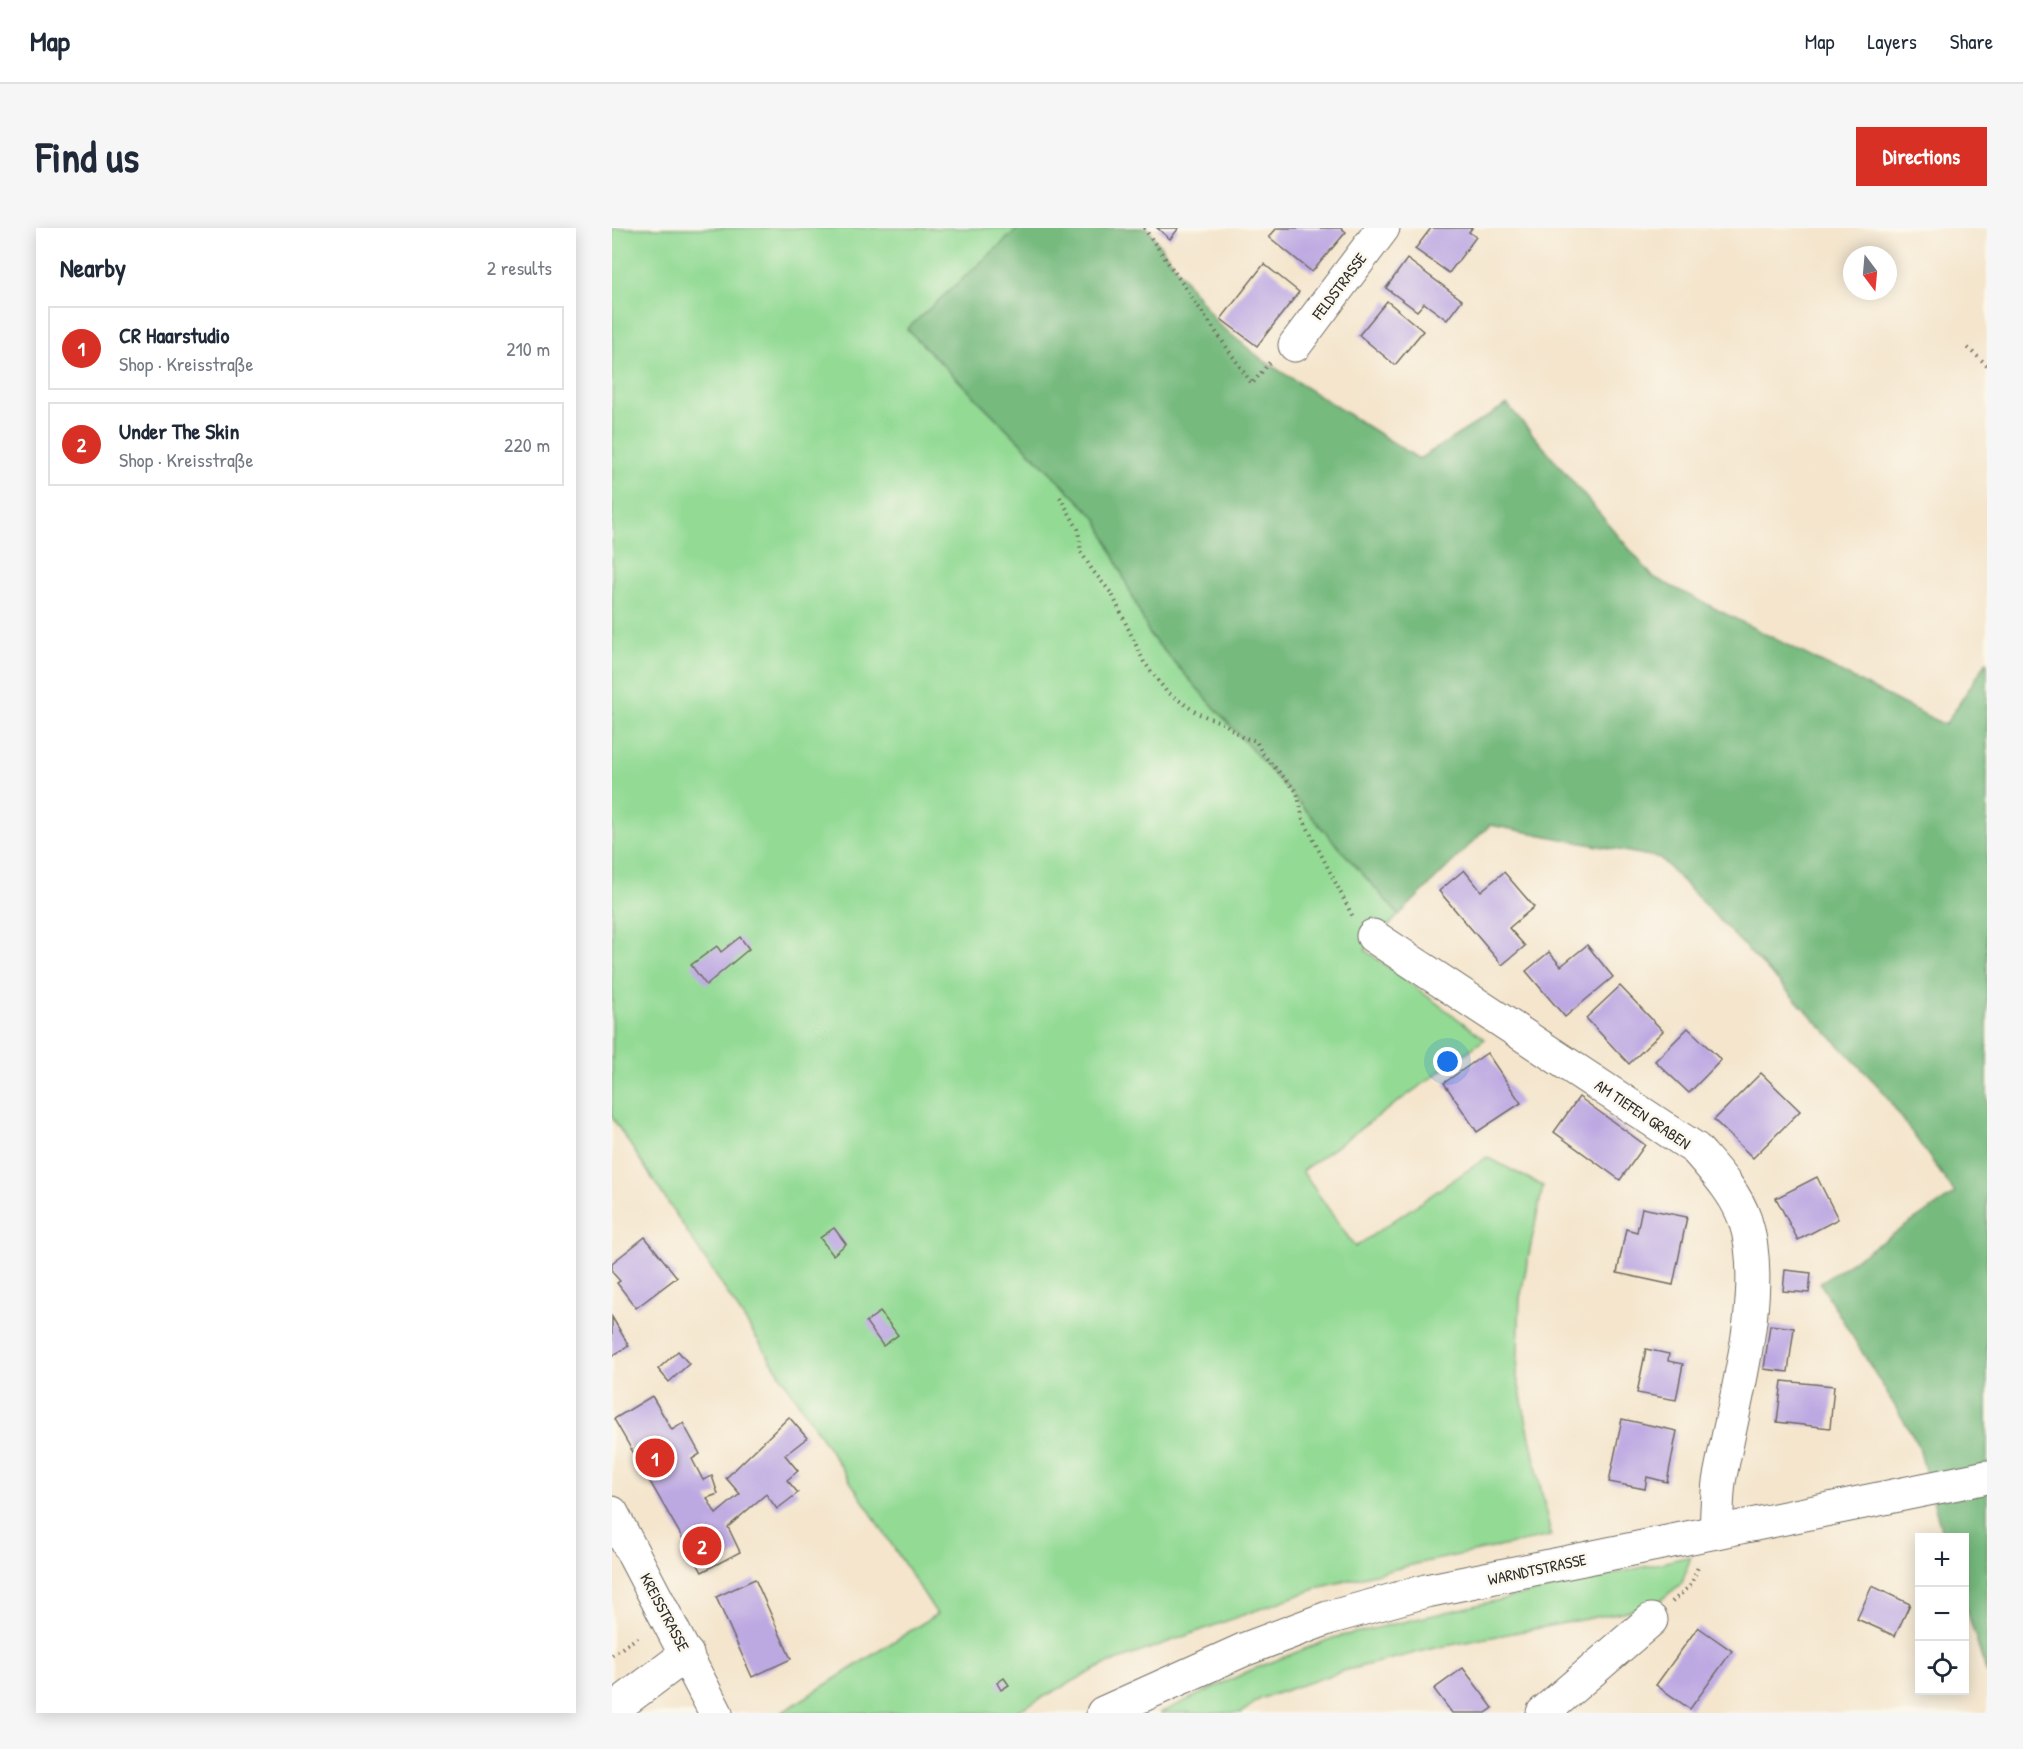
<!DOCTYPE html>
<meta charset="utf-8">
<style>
body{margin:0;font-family:"Patrick Hand",sans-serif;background:#f6f6f7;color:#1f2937}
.controls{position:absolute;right:18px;bottom:18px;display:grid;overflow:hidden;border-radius:0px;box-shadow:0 3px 15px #0003}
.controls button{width:54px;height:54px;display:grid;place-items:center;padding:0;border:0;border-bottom:2px solid #e0e1e3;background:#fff;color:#1f2937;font:30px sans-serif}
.compass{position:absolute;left:1231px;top:18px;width:54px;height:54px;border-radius:50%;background:#fff;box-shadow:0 3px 15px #0003;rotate:164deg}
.you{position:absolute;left:836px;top:834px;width:21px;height:21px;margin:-15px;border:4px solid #fff;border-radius:50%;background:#1a73e8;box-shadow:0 0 0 9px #1a73e833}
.badge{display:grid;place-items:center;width:39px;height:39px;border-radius:50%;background:#d93025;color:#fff;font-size:20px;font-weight:700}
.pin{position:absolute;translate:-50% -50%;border:3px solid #fff;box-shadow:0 2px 6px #0006}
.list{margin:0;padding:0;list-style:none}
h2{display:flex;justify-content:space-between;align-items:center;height:78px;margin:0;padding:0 24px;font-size:26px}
h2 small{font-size:20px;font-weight:400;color:#747a83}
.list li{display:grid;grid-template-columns:39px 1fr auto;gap:18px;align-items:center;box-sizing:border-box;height:84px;margin:0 12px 12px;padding:0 12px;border:2px solid #e0e1e3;border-radius:0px}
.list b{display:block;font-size:22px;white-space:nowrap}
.list p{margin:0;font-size:20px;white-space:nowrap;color:#747a83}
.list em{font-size:20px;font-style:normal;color:#747a83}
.icon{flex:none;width:33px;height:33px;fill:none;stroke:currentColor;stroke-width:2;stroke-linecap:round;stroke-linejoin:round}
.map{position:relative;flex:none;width:1375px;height:1485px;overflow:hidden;border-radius:0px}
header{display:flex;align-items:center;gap:36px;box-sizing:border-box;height:84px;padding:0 30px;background:#fff;border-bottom:2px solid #e0e1e3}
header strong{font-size:28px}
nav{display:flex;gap:33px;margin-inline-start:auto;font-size:21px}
.intro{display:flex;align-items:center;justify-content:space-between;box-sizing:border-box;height:144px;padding:0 36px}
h1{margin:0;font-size:42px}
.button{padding:15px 27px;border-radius:0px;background:#d93025;color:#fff;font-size:21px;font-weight:700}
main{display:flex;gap:36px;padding:0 36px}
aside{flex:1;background:#fff;border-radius:0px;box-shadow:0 3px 15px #0003}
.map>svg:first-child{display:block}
</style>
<header>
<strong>Map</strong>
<nav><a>Map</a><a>Layers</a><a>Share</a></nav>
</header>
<div class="intro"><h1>Find us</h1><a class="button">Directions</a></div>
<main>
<aside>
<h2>Nearby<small>2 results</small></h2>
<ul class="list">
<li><span class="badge">1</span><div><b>CR Haarstudio</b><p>Shop · Kreisstraße</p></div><em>210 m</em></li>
<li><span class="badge">2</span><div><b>Under The Skin</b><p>Shop · Kreisstraße</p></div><em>220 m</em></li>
</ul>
</aside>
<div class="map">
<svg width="1375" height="1485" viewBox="0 0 1375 1485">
<rect width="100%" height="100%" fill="#fbf7ec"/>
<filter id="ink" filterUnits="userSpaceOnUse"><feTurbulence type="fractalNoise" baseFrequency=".0167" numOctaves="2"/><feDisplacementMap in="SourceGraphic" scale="12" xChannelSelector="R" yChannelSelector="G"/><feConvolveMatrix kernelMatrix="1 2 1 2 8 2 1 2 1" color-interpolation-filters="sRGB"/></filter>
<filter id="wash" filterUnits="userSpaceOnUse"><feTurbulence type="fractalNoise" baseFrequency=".008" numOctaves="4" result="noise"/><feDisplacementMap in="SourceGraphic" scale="24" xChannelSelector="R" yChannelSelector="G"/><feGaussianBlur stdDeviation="1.35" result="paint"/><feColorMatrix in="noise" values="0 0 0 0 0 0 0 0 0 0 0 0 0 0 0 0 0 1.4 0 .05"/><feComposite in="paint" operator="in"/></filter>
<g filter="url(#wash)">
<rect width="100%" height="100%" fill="#f4e5cc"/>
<!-- green -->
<g fill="#93da94" stroke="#5f8260" stroke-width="1.5">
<polygon points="0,0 407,0 295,101 485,291 538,407 787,687 753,722 873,811 690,943 743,1019 875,929 931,958 908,1070 905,1149 939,1308 808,1335 709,1359 490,1438 401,1485 169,1485 325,1386 0,889"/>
<polygon points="1079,1328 1070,1355 1041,1378 823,1420 731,1443 648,1471 629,1485 548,1485 637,1443 721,1410"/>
</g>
<!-- forest -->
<polygon fill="#76ba7e" stroke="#507254" stroke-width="1.5" points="407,0 535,0 606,96 652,133 807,231 895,176 1041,349 1333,497 1375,433 1375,1446 1353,1376 1352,1310 1331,1309 1306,1216 1208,1055 1343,965 1269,861 1048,630 878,597 787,687 538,407 485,291 295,101"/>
<g id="blocks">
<!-- building -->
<g fill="#bda9e2">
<polygon points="545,0 567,0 558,11"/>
<polygon points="665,0 729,0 734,4 700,44 657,9"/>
<polygon points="819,0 860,0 857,4 864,9 837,45 803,21"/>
<polygon points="795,31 850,72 835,92 812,75 805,83 774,60"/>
<polygon points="652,36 687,64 645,118 609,91"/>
<polygon points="775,73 811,103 783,137 747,107"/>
<polygon points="852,642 869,663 892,644 922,679 897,700 913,718 890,737 827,663"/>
<polygon points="128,709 137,721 94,757 79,737 105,718 109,724"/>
<polygon points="975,717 1001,749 953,789 914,743 937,724 949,738"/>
<polygon points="1008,758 1051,803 1017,836 974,790"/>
<polygon points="1076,800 1109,832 1077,865 1043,833"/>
<polygon points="875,825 909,875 865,904 832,855"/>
<polygon points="1149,845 1188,883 1141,930 1102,892"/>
<polygon points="967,869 1033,917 1008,952 942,904"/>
<polygon points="1205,949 1226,991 1186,1012 1164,970"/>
<polygon points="1030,980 1075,989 1061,1057 1005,1045 1014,1001 1025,1004"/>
<polygon points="222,1000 234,1016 221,1027 208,1010"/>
<polygon points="33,1009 65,1049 24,1080 5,1055 8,1053 0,1044 0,1035"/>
<polygon points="1173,1042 1199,1045 1197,1065 1171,1063"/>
<polygon points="268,1084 286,1107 271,1118 254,1094"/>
<polygon points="0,1089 17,1118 0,1128"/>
<polygon points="1158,1097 1182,1100 1176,1144 1152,1141"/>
<polygon points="1034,1121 1057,1126 1056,1133 1071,1136 1064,1172 1025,1165"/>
<polygon points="66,1123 77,1136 57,1154 46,1141"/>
<polygon points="1170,1153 1222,1158 1218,1200 1165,1194"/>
<polygon points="40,1168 60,1202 71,1195 88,1226 80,1231 91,1252 100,1248 106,1266 95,1270 104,1286 128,1266 114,1250 177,1189 195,1210 173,1227 186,1243 175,1252 186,1265 165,1281 154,1266 116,1299 128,1324 90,1344 2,1191"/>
<polygon points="1010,1191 1065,1203 1055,1254 1035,1249 1033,1261 997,1254"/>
<polygon points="143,1351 179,1431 140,1449 104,1369"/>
<polygon points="1260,1358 1298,1376 1283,1408 1245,1391"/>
<polygon points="1086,1399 1120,1423 1078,1481 1044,1457"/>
<polygon points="851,1440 881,1480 874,1485 840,1485 822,1461"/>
<polygon points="392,1450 397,1457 389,1462 385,1455"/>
</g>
</g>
</g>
<g filter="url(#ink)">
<use href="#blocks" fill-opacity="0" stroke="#716c63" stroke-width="1.5"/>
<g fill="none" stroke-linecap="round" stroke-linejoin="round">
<!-- minor casing -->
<g stroke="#716c63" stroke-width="35">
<g id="minor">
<polyline points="683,117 771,0"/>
<path d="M 761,708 L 1084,921 C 1102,942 1124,965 1133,992 C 1157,1063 1120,1180 1107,1254 C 1105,1270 1105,1287 1104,1304"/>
<polyline points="0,1285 104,1485"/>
<polyline points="0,1482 75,1426"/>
<polyline points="931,1485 1039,1392"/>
</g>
</g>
<!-- major casing -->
<g stroke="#716c63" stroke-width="35">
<polyline id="major" points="491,1485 631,1422 716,1390 814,1363 1375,1249"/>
</g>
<!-- path -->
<g stroke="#716c63" stroke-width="4" stroke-dasharray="1.5 4.5" stroke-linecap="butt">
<polyline points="532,0 640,156 658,134"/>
<polyline points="1356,120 1375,137"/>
<polyline points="448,269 466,301 469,324 481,343 500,366 532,434 554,463 585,485 613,496 630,509 644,513 650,525 685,564 691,591 741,689"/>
<polyline points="1060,1374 1078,1358 1087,1337"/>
<polyline points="0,1427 29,1407"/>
</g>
<!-- minor -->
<use href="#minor" stroke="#fff" stroke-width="33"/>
<!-- major -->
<use href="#major" stroke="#fff" stroke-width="33"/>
</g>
</g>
<g text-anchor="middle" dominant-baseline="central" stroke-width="5" stroke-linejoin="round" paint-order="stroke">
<!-- street labels -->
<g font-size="16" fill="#2b2b2b" stroke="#fbf7ec">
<text transform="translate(727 58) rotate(-53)">FELDSTRASSE</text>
<text transform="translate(1031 886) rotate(34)">AM TIEFEN GRABEN</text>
<text transform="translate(925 1341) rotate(-12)">WARNDTSTRASSE</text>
<text transform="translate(53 1384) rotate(62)">KREISSTRASSE</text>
</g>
</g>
</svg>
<div class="controls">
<button>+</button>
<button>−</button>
<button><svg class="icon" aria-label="locate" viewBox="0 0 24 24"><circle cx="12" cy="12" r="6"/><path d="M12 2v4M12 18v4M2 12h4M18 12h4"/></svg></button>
</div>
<svg class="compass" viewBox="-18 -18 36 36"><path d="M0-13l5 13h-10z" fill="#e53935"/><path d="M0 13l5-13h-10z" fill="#747a83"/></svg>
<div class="you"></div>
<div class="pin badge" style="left:43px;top:1230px">1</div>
<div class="pin badge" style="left:90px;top:1318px">2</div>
</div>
</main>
